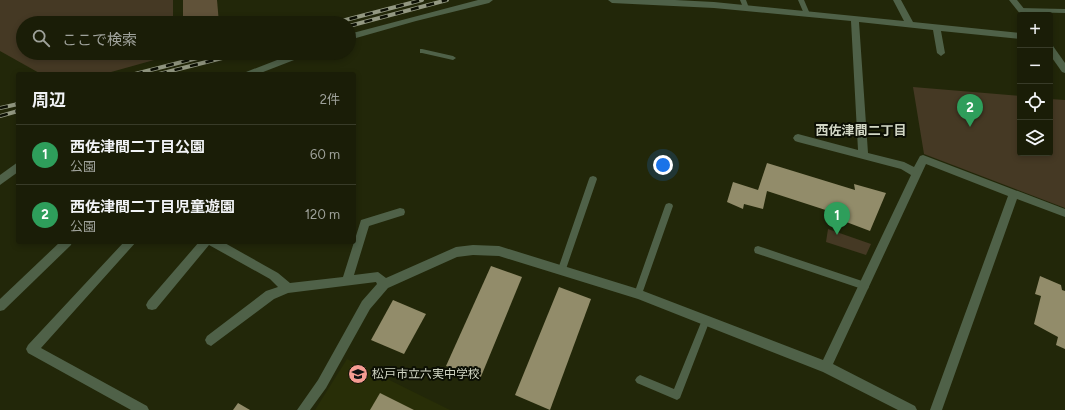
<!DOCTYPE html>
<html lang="ja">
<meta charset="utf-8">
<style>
body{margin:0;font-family:Figtree,"Noto Sans JP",sans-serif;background:#272a15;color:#f1f3f6}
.controls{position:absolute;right:12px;top:12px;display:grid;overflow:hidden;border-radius:4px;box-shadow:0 2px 6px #0003}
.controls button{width:36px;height:36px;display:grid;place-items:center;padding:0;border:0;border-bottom:1px solid #383b28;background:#1a1d07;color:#f1f3f6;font:20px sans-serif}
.you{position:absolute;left:663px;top:165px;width:14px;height:14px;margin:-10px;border:3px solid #fff;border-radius:50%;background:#1a73e8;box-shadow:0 0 0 6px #1a73e833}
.badge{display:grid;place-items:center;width:26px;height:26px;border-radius:50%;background:#f59c92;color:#fff;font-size:13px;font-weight:700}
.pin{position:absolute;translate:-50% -33px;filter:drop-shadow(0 1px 2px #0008)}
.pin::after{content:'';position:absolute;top:21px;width:14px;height:12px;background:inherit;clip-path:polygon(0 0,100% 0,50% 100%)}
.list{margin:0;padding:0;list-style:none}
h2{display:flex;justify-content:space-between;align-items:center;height:52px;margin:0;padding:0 16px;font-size:17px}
h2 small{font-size:13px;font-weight:400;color:#9fa29b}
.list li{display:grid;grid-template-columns:26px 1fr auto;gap:12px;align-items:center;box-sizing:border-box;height:60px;padding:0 16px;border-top:1px solid #383b28}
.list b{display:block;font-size:15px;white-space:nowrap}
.list p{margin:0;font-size:13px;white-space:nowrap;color:#9fa29b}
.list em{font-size:13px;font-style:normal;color:#9fa29b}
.icon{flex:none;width:22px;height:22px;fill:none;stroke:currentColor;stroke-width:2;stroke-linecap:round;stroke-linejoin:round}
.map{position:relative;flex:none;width:1065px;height:410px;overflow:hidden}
.search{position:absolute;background:#1a1d07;box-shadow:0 2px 6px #0003;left:16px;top:16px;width:340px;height:44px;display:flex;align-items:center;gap:10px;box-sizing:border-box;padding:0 14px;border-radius:22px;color:#9fa29b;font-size:15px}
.panel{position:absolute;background:#1a1d07;box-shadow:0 2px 6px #0003;left:16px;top:72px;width:340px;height:172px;border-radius:4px}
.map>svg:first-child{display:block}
</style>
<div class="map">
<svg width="1065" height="410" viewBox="0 0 1065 410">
<rect width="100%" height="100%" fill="#222709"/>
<!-- built -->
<polygon fill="#282e07" points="347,359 450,410 315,410"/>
<!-- green -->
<g fill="#453924">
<polygon points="0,0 173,0 173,23 23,23 23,53 172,53 172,55 104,74 41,74 0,51"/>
<polygon points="913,87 1020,96 1020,153 1050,153 1050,99 1065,100 1065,208 924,154"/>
<polygon points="828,229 871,244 866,255 826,242"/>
</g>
<!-- forest -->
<polygon fill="#605239" points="183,0 217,0 219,23 183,23"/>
<!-- building -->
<g fill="#928c6a">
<polygon points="767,163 855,190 854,184 886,193 870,231 841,220 844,216 767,191 763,209 744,204 743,209 727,202 733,182 758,190"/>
<polygon points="491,266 522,277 480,379 446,366"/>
<polygon points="1040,276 1061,285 1062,290 1065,291 1065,349 1056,345 1058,337 1034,324 1041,296 1035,294"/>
<polygon points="559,287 591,299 550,410 515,395"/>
<polygon points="393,300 426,314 404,354 371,340"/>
<polygon points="380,393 414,410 370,410"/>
<polygon points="238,403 250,410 233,410"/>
</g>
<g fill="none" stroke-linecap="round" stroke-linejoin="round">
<!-- service -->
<g fill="#4f6148" fill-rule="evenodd">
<polygon points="740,0 746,0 749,8 748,10 744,10"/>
<polygon points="798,0 804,0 810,14 809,16 805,16"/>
<polygon points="1019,8 1065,9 1065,13 1021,12 1019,12"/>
<polygon points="420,49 422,49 453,56 456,58 453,60 422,53 420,53"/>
<polygon points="593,176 596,177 597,179 566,269 565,272 562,273 559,272 558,269 589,179 590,177"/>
<polygon points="669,203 672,204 673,206 642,294 641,297 638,298 635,297 634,294 665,206 666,204"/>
<polygon points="758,246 865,282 868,283 869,286 868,289 865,290 758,254 755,253 754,250 755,247"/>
<polygon points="706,316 709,317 710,320 680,398 677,400 637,383 635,380 637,377 640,375 674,389 702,320 703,317"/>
</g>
<!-- minor -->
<g fill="#4f6148" fill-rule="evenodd">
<polygon points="478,0 493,0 489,3 416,21 349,40 349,34"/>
<polygon points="608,0 675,0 714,2 904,21 893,0 901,0 913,22 1020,33 1020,39 941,31 945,53 941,56 937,53 933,30 859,22 868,153 904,162 914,167 920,156 923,155 1065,209 1065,217 1017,199 942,410 930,410 1008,196 926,164 833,364 915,406 917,410 898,410 823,372 638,299 499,256 473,255 457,257 388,288 370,309 326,388 310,410 297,410 318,380 362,301 377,284 376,282 288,293 274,299 211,346 207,344 205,340 207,336 266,291 278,287 270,279 209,245 156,309 152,310 148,309 146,305 148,301 199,242 223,242 278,273 290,283 343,277 361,220 400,208 404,209 405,212 404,215 369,226 354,275 378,272 386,278 456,247 473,245 499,246 638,289 823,360 911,175 901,169 798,142 795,141 793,138 795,135 798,134 858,150 851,21 714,8 612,3"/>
<polygon points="1009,0 1017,0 1029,15 1021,15"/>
<polygon points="1050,45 1053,46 1065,63 1065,73 1062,72 1050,55"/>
<polygon points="295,53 308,53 307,55 258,74 245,74 246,72"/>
<polygon points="18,162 18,172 0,185 0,175"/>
<polygon points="60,242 72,242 71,245 4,310 0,311 0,299"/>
<polygon points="124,242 136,242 41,348 147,406 149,410 131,410 28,353 26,349 28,345"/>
</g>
<!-- rail casing -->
<g stroke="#939882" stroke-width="4">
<g id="rail">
<polyline points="334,23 422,0"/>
<polyline points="349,26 447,0"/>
<polyline points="135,74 217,53"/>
<polyline points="159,74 242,53"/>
<polyline points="0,108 18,104"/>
<polyline points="0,116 18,111"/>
</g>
</g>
<!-- rail -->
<use href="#rail" stroke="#0c0f04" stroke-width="2.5" stroke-dasharray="8" stroke-linecap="butt"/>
</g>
<!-- icons -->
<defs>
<g id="school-disc" transform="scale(1)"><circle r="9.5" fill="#f59c92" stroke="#0c0f04"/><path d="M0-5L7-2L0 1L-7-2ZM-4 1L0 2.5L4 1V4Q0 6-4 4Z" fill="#111"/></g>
</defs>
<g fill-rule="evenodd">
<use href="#school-disc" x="358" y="374"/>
</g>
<g text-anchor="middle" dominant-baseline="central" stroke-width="4" stroke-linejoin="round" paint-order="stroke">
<!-- poi labels -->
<g font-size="12" fill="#d1d6c4" stroke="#0c0f04" text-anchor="start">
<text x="372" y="374">松戸市立六実中学校</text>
</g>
<!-- neighbourhood labels -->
<g font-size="13" font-weight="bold" fill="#d1d6c4" stroke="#0c0f04">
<text x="861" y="130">西佐津間二丁目</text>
</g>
</g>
</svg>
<div class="controls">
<button>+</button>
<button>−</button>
<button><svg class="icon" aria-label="locate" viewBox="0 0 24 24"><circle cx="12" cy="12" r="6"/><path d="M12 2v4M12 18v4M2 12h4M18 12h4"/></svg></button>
<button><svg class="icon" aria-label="layers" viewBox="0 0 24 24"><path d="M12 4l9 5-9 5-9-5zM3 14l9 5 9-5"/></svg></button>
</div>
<div class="you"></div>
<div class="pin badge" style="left:837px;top:235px;background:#2e9e5b">1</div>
<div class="pin badge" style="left:970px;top:127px;background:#2e9e5b">2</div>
<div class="search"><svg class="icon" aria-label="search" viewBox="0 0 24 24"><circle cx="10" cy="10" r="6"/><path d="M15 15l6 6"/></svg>ここで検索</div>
<section class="panel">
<h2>周辺<small>2件</small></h2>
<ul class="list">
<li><span class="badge" style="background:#2e9e5b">1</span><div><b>西佐津間二丁目公園</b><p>公園</p></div><em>60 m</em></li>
<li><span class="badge" style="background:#2e9e5b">2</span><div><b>西佐津間二丁目児童遊園</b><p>公園</p></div><em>120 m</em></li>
</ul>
</section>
</div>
